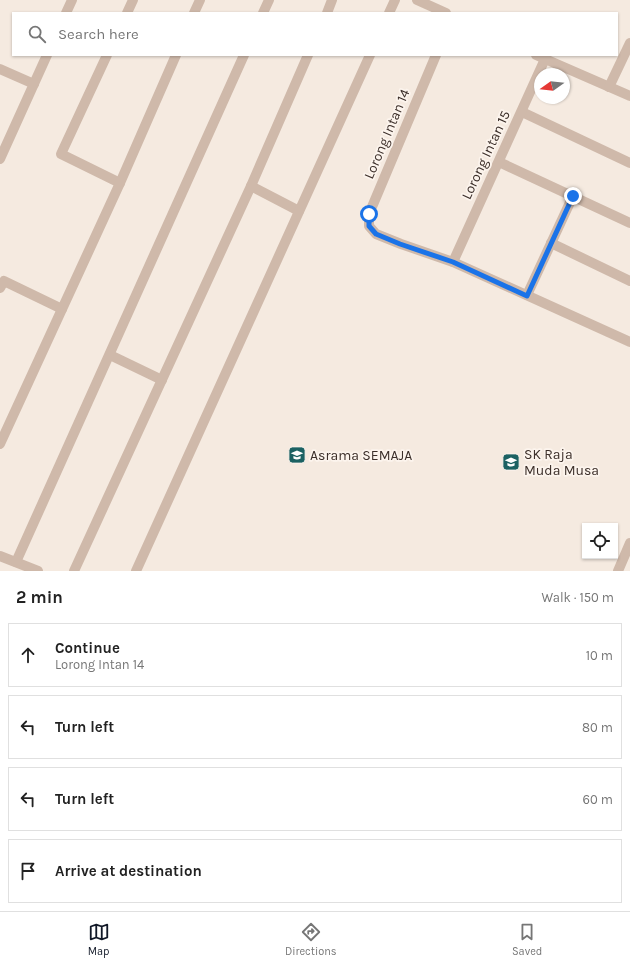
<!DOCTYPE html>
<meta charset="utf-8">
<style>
body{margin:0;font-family:Karla,sans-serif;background:#f6f6f6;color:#222}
.controls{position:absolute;right:12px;bottom:12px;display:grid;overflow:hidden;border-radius:0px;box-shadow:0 1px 3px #0004}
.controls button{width:36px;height:36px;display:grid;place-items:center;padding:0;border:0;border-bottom:1px solid #e0e0e0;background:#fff;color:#222;font:20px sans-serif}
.compass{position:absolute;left:534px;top:68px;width:36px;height:36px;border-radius:50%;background:#fff;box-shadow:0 1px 3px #0004;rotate:255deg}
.stop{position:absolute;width:12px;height:12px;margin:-9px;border:3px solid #1a73e8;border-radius:50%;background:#fff}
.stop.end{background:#1a73e8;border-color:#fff;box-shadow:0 1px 4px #0008}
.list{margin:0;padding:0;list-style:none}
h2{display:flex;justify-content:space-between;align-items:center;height:52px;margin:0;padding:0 16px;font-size:17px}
h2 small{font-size:13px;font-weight:400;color:#767676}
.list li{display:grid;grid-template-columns:26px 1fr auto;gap:12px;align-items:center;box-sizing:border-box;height:64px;margin:0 8px 8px;padding:0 8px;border:1px solid #e0e0e0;border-radius:0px}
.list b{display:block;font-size:15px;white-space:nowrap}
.list p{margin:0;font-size:13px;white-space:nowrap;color:#767676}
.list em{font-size:13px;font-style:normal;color:#767676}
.icon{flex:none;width:22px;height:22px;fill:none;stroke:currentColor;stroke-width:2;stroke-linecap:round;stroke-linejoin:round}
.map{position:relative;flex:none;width:630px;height:571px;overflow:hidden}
.search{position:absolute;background:#fff;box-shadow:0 1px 3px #0004;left:12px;right:12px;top:12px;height:44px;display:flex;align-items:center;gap:10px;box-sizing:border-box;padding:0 14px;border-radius:0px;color:#767676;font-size:15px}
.sheet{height:340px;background:#fff}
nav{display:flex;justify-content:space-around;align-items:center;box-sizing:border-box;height:56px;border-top:1px solid #e0e0e0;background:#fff;font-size:11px;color:#767676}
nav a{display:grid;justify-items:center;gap:2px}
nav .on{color:#111827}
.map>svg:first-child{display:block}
</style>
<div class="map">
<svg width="630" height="571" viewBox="0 0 630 571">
<rect width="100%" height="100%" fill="#f5eae0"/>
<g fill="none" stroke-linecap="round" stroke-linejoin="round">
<!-- minor -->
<g stroke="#cfb9aa" stroke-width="10">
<polyline points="417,0 446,13"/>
<polyline points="66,13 72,0"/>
<polyline points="127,13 133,0"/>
<polyline points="194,13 200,0"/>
<polyline points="263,13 269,0"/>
<polyline points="327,13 332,0"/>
<polyline points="389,13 395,0"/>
<polyline points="107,55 61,154 120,183"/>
<polyline points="436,55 369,214 369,226 376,234 401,244 453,262 630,342"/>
<polyline points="536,55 630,96"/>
<polyline points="0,69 34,84"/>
<polyline points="609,87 630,43"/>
<polyline points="522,112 630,163"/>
<polyline points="0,159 47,55"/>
<polyline points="499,162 630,223"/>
<polyline points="251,186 299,211"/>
<polyline points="551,243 630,281"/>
<polyline points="453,262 545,59"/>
<polyline points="0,288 4,281 62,309"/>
<polyline points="527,295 573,196"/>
<polyline points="110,355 162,380"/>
<polyline points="0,444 120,183 176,55"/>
<polyline points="0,556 38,571"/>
<polyline points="16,562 244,55"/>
<polyline points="74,571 251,186 308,55"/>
<polyline points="136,571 370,55"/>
<polyline points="618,571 630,543"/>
</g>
</g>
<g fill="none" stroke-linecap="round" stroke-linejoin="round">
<!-- route -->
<polyline stroke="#1a73e8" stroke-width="5" points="369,214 369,226 376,234 400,244 453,262 527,296 573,196"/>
</g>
<!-- icons -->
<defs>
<g id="school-square" transform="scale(0.9)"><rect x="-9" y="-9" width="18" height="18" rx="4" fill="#1b6162" stroke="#fcf4ed"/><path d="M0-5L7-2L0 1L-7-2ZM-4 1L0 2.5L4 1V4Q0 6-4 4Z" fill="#fff"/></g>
</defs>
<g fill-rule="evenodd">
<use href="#school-square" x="297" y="455"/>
<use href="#school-square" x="511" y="462"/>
</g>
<g text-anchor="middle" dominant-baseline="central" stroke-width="3.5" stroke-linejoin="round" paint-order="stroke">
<!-- street labels -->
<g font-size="14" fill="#3c2f2a" stroke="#fcf4ed">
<text transform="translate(387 134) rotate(-67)">Lorong Intan 14</text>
<text transform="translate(486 155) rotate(-65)">Lorong Intan 15</text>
</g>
<!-- poi labels -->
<g font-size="14" fill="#3c2f2a" stroke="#fcf4ed" text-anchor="start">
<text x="524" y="454">SK Raja<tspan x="524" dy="16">Muda Musa</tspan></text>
<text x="310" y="455">Asrama SEMAJA</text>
</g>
</g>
</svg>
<div class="controls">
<button><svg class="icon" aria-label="locate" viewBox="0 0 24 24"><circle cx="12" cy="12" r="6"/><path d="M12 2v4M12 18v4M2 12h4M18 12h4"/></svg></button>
</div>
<svg class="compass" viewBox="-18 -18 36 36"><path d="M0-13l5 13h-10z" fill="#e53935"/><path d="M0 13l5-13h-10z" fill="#767676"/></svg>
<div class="stop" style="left:369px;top:214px"></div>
<div class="stop end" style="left:573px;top:196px"></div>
<div class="search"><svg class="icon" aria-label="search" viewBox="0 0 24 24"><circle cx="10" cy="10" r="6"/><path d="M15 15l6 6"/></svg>Search here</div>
</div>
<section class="sheet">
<h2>2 min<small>Walk · 150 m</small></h2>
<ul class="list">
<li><svg class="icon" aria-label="ahead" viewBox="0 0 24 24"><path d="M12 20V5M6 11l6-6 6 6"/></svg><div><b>Continue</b><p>Lorong Intan 14</p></div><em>10 m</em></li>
<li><svg class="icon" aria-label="left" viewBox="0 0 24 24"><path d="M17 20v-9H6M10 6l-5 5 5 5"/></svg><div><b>Turn left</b></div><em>80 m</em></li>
<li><svg class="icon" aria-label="left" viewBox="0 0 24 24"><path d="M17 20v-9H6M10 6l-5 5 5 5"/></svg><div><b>Turn left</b></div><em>60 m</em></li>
<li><svg class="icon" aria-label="arrive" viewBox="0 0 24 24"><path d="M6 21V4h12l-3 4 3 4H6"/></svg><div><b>Arrive at destination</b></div></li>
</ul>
</section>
<nav>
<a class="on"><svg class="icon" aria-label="map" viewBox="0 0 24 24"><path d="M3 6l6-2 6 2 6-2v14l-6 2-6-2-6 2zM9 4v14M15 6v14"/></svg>Map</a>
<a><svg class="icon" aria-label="directions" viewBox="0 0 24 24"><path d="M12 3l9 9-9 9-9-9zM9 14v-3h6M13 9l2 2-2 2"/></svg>Directions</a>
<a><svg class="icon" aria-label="saved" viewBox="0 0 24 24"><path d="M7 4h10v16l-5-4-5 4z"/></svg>Saved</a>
</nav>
